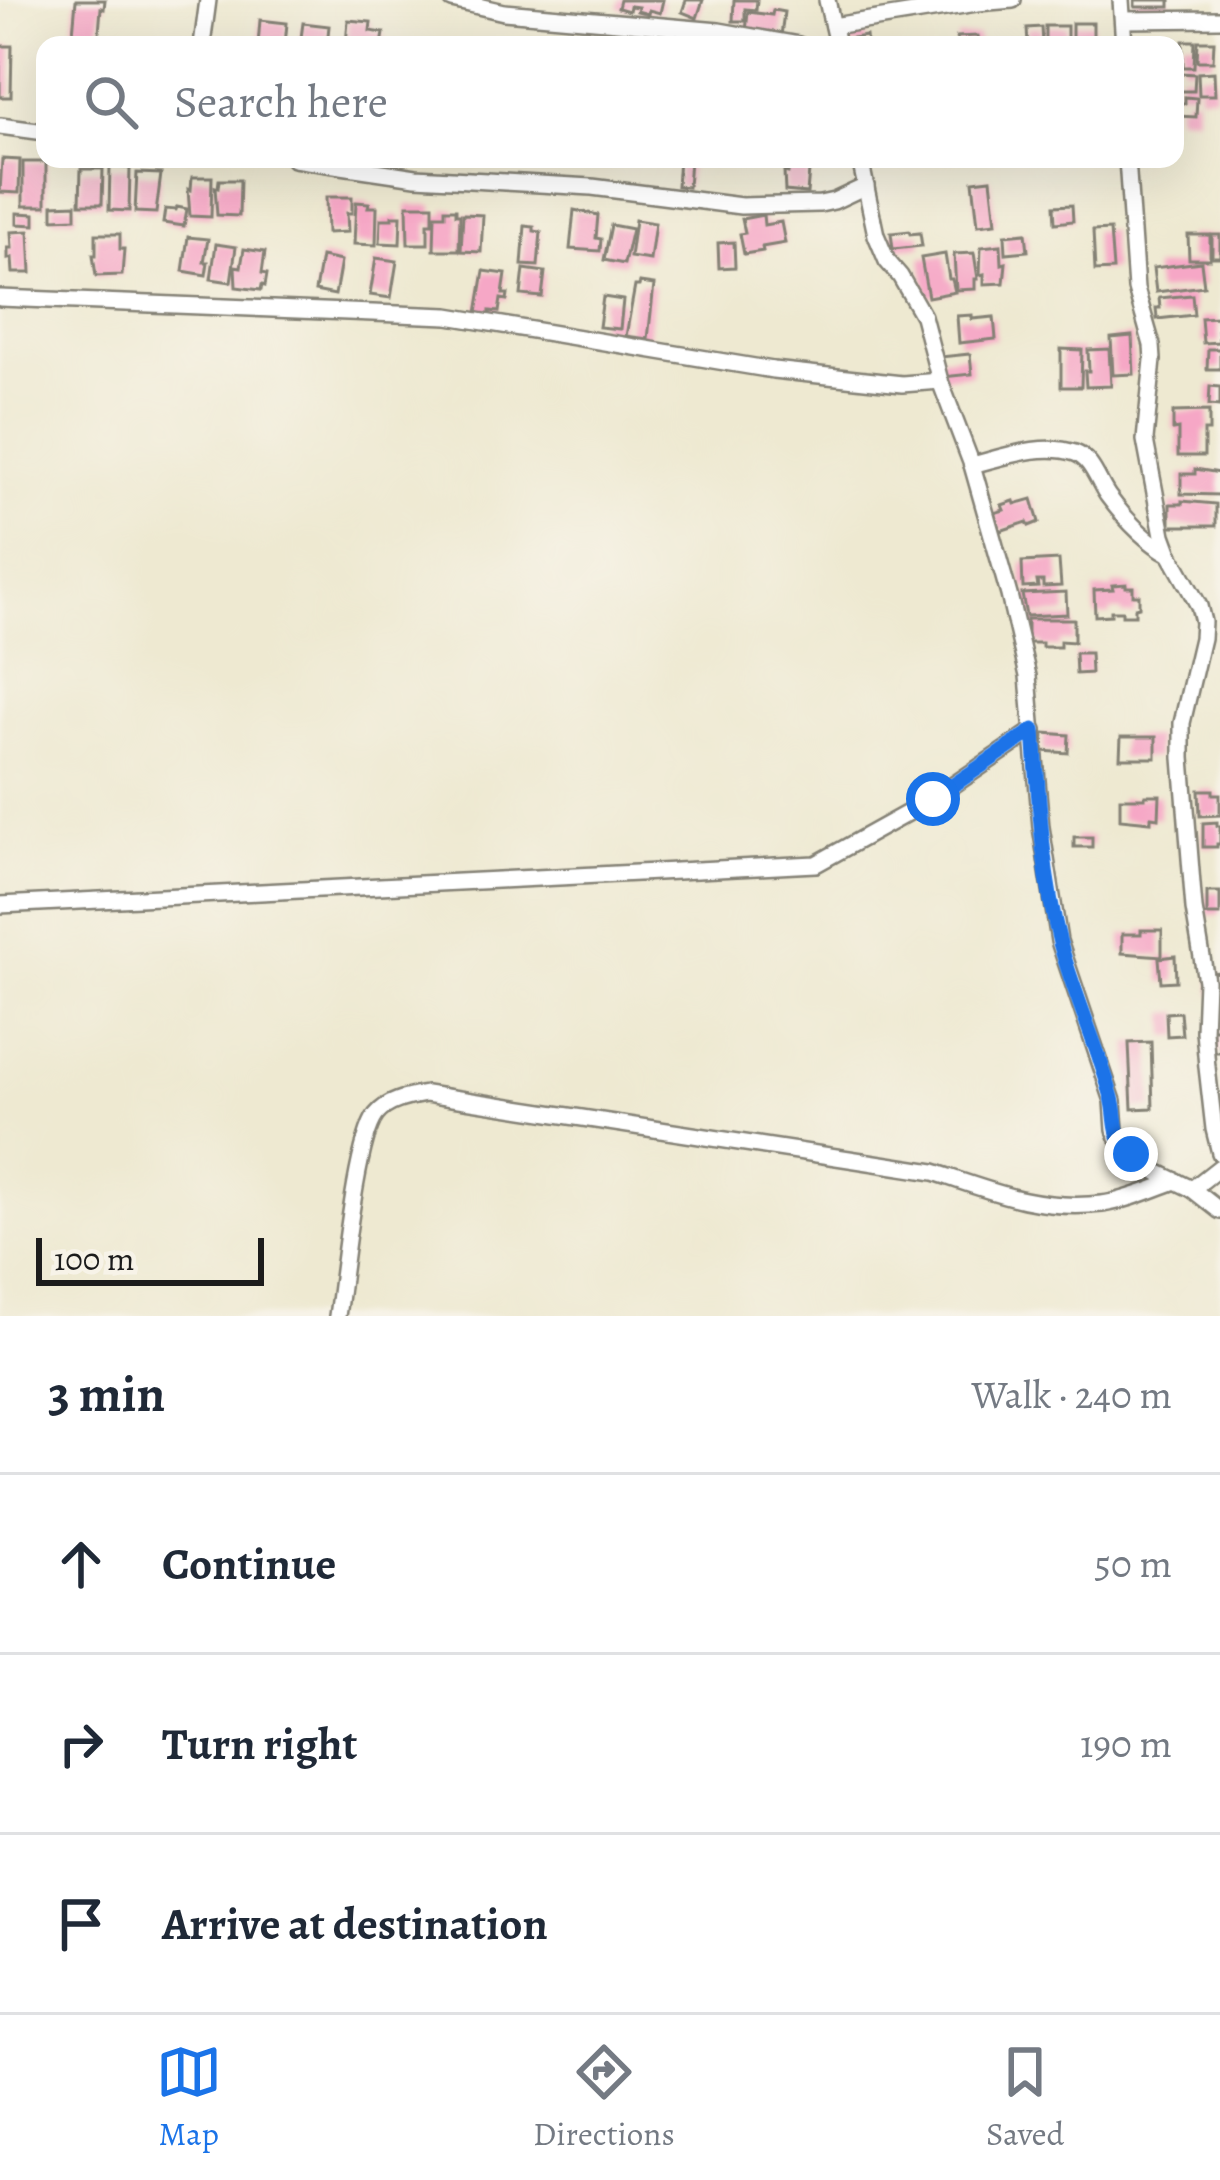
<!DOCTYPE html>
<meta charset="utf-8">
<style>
body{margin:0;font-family:Alegreya,serif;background:#f6f6f7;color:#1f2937}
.scale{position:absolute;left:36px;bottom:30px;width:228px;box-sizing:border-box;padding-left:12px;border:6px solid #1c1c1c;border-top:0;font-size:33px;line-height:42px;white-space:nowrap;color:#1c1c1c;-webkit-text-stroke:9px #f7f3e8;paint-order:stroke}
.stop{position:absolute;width:36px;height:36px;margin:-27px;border:9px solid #1a73e8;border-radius:50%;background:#fff}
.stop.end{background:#1a73e8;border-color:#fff;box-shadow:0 3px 12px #0008}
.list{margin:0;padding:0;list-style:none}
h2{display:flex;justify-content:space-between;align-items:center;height:156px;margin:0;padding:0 48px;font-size:51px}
h2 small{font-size:39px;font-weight:400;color:#747a83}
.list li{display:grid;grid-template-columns:78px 1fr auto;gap:36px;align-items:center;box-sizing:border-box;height:180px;padding:0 48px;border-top:3px solid #e0e1e3}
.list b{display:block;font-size:45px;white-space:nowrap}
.list em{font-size:39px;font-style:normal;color:#747a83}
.icon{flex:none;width:66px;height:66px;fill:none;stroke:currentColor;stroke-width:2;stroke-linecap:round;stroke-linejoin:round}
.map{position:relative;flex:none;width:1220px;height:1316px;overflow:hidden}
.search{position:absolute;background:#fff;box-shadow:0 12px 48px #0002;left:36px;right:36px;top:36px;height:132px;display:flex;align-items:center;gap:30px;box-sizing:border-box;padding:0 42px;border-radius:24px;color:#747a83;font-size:45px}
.sheet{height:696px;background:#fff}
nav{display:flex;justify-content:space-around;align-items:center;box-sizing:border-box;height:168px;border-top:3px solid #e0e1e3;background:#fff;font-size:33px;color:#747a83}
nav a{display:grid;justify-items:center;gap:6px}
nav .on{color:#1a73e8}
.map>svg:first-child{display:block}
</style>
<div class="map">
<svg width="1220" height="1316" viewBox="0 0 1220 1316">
<rect width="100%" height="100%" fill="#f7f3e8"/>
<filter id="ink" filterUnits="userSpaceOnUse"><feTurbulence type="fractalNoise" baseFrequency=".00833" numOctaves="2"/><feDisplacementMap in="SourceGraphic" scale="24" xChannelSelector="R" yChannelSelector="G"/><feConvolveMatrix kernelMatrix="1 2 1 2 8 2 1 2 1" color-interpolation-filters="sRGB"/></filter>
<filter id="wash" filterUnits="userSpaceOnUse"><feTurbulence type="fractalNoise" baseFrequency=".004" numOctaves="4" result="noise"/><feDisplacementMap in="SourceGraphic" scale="48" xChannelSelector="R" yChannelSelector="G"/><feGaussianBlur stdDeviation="2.7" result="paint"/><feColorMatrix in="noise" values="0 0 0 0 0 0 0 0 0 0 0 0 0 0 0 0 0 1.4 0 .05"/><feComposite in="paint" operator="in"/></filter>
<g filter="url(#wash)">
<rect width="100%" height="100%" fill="#eee9d1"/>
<g id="blocks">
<!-- building -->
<g fill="#f6a7c6">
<polygon points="76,0 105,0 104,9 101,8 98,45 72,45"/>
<polygon points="620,0 663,0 660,13 649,10 648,14 637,11 638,7 630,6 629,11 618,8"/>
<polygon points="686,0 703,0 697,18 682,12"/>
<polygon points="734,0 757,0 756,10 745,9 745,21 733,21"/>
<rect x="1135" y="0" width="35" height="7"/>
<polygon points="773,10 784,12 781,36 746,32 748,12 772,15"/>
<polygon points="260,20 287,23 285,45 258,45"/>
<polygon points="348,20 371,22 370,31 384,33 382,45 346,45"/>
<polygon points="303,23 329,26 327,45 300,45"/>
<rect x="1072" y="23" width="21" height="16"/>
<rect x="1045" y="26" width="22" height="17"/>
<polygon points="1041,27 1042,45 1028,45 1027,28"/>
<polygon points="866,36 867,45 846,45 845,39"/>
<polygon points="978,36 979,45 958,45 957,37"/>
<polygon points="1183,41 1195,41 1194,67 1183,67"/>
<polygon points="1198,41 1214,41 1213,61 1197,61"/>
<polygon points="0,46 12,46 11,97 0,97"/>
<polygon points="1214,72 1215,95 1199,95 1198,73"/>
<polygon points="1180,73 1195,74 1194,91 1179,91"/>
<polygon points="1185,97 1197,98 1196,117 1177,116 1177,103 1185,103"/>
<polygon points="2,159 20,160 19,193 0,192"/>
<polygon points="679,159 690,159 688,187 677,186"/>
<polygon points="790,159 810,159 807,193 785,191 784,172 788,173"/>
<rect x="23" y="162" width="23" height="44"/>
<polygon points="110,167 130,168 129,211 109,210"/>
<polygon points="81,169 103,169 102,204 80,204"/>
<polygon points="137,173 161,174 156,213 135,212"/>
<polygon points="192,177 212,177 211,217 190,216 188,189 191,190"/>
<polygon points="991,179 996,223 978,225 973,181"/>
<polygon points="219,180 240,180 239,216 217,215 215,187 218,188"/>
<polygon points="326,197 352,197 352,213 347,213 348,232 327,233"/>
<polygon points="356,202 369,203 368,207 377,207 376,245 354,244"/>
<polygon points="76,204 76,218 53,219 53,205"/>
<polygon points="407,205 433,205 433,223 428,223 428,244 408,244"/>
<polygon points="1072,205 1073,221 1055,223 1054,206"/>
<polygon points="177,207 187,209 184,226 163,223 165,209 176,210"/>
<polygon points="445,209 456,209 456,214 460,214 459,250 434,250 435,215 445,215"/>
<polygon points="574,210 598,215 596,238 601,239 600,251 570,249"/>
<polygon points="17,213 35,214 35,225 17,224"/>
<polygon points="463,214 483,215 481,252 461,251"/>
<polygon points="763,215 764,225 781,222 785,243 762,247 763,251 744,254 740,234 745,233 742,219"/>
<polygon points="392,216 401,216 400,244 380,243 381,219 392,219"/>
<polygon points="635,220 655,223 650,260 630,257"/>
<polygon points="611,225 632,229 624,264 604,260"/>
<polygon points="525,226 534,227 534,231 541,232 538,266 522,265"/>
<polygon points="1110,230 1113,270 1095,271 1093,231"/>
<polygon points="29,231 31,273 13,273 12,258 8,259 8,248 12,248 11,232"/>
<polygon points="909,231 910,234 920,233 922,246 893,249 891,233"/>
<polygon points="1026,233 1028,251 1006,253 1005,235"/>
<polygon points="96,234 120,234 120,249 124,249 122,275 96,276 93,255 96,255"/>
<polygon points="1188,235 1210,235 1210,259 1189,259"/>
<rect x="1212" y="235" width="8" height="22"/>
<polygon points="188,237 208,239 204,262 208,262 206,275 183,271"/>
<polygon points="734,242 735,267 719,268 718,243"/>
<polygon points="216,244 236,247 231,282 211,279"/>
<polygon points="1001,245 1002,264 1006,263 1004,283 984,284 984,274 980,275 981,247"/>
<polygon points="244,249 265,252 262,273 267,274 265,286 262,285 261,290 236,287 235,266 241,267"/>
<polygon points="974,253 978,279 975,279 975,289 956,290 954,254"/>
<polygon points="945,254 949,279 952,279 955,292 928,297 921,258"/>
<polygon points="321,257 341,261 335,295 315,291"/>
<polygon points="376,258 397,261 391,298 370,295"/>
<polygon points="1201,262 1204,286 1156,292 1153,268"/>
<polygon points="524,269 545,272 542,297 521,295"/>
<polygon points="484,271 506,274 503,294 508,294 507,300 501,299 499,312 490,311 490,315 477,313"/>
<polygon points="640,283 654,285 648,339 626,336 635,286 639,286"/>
<polygon points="1192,295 1194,315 1157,319 1156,308 1160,308 1159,298"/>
<polygon points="603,297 623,300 620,329 599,327"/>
<polygon points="972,315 972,319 994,317 996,339 959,343 957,316"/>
<polygon points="1217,317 1219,342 1203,343 1201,318"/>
<polygon points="1132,336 1134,374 1113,375 1111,338"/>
<polygon points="1061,349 1082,350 1081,387 1061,387"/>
<polygon points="1109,349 1111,386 1086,387 1085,371 1089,371 1088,350"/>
<polygon points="1208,349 1220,349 1220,369 1207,369"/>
<polygon points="970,354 972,374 942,377 940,357"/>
<polygon points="1210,386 1220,387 1220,406 1209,405"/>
<polygon points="1209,411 1209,431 1204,431 1204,456 1178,456 1178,429 1173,430 1173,412"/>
<polygon points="1195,469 1220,473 1220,495 1181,494 1181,474 1195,474"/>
<polygon points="1032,499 1039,522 1029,526 1027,522 1000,531 994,513 1004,510 1002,505 1014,501 1015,504"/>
<polygon points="1182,501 1216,504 1216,526 1170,526 1170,504 1182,504"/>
<polygon points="1059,560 1061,586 1043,587 1043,581 1037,581 1038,587 1023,588 1022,562"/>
<polygon points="1126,584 1126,587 1133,587 1133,595 1139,595 1139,607 1135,608 1135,615 1122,615 1122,611 1111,611 1111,615 1095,616 1094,590 1113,589 1112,585"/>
<polygon points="1066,592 1067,614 1026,616 1022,594"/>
<polygon points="1027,619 1074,619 1074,642 1060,641 1060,647 1042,647 1042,643 1027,643"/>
<polygon points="1075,653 1090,653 1091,673 1076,674"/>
<polygon points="1044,733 1069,735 1068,753 1043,751"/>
<polygon points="1121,737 1156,737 1156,758 1120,758"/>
<polygon points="1199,790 1213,790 1213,794 1220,794 1220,815 1200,816"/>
<polygon points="1145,795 1160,795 1159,818 1151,817 1151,822 1120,819 1120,798 1145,798"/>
<polygon points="1217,822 1217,826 1220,826 1220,844 1217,844 1217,847 1203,847 1203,823"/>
<rect x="1074" y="837" width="18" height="10"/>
<rect x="1207" y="892" width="13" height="23"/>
<polygon points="1141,930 1162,930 1162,956 1122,953 1122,934 1141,934"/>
<polygon points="1175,956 1176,981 1161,982 1159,958"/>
<polygon points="1220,972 1220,994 1211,994 1210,973"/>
<polygon points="1180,1012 1182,1035 1167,1036 1166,1013"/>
<rect x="1213" y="1029" width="7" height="23"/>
<polygon points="1151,1042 1153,1108 1132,1109 1129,1043"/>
</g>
</g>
</g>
<g filter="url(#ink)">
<use href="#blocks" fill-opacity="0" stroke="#858276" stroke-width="3"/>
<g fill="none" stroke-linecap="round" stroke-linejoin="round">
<!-- street casing -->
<g stroke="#858276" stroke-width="20">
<g id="street">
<polyline points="452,0 504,12 719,31 799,45"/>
<polyline points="827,0 837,45"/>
<polyline points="1121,0 1124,45"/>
<polyline points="1123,20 1220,19"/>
<polyline points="833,26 977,3 1013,0"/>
<polyline points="202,45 208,0"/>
<polyline points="0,126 45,132"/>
<polyline points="294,159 416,177 592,187 741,206 820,204 834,201 866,186"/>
<polyline points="860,159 876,235 887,261 900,276 923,316 940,381 972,465 1009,595 1028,676 1041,827 1059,941 1113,1101 1115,1130 1120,1142 1131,1154 1159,1173 1192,1189 1220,1211"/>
<polyline points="1127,159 1136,289 1152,345 1153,360 1145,440 1163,535 1170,554 1199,606 1203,622 1202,638 1182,723 1182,758 1194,909 1206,981 1204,1031 1207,1067 1214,1129 1220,1153"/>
<polyline points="0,298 448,316 773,370 902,384 940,381"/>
<path d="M 972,465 C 1004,457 1043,442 1075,453 C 1092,459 1098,482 1108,496 C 1125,519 1145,541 1170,554"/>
<polyline points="0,905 816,864 933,799 1034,730"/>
<polyline points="1192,1189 1220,1167"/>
<path d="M 337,1316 C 343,1277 356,1141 376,1115 C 388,1100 409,1097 426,1094 L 934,1172 C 993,1192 1039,1211 1102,1204 C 1127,1201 1152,1189 1176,1181"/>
</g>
</g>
<!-- street -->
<use href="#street" stroke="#fff" stroke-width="15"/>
</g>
</g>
<g fill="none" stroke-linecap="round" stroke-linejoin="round" filter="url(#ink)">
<!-- route -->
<path stroke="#1a73e8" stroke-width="15" d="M 933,799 L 1034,730 C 1039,800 1042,875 1060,943 C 1074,994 1096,1043 1111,1094 C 1119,1120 1110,1131 1131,1154"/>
</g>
</svg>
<div class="scale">100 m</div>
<div class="stop" style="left:933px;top:799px"></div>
<div class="stop end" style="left:1131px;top:1154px"></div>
<div class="search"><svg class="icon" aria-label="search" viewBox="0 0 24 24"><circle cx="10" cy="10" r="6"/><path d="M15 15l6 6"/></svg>Search here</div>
</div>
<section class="sheet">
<h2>3 min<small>Walk · 240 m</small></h2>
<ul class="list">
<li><svg class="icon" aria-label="ahead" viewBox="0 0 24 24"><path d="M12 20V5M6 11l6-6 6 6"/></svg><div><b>Continue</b></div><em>50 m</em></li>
<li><svg class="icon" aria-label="right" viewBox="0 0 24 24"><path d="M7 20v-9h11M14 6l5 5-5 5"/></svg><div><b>Turn right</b></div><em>190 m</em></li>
<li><svg class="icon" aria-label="arrive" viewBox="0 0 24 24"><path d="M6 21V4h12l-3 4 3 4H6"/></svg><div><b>Arrive at destination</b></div></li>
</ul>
</section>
<nav>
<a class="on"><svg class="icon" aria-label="map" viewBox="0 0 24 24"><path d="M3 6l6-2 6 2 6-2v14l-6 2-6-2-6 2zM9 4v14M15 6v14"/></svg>Map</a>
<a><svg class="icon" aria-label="directions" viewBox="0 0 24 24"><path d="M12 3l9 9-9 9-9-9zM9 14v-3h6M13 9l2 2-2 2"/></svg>Directions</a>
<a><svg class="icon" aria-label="saved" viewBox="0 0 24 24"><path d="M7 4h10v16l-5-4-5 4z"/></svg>Saved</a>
</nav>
